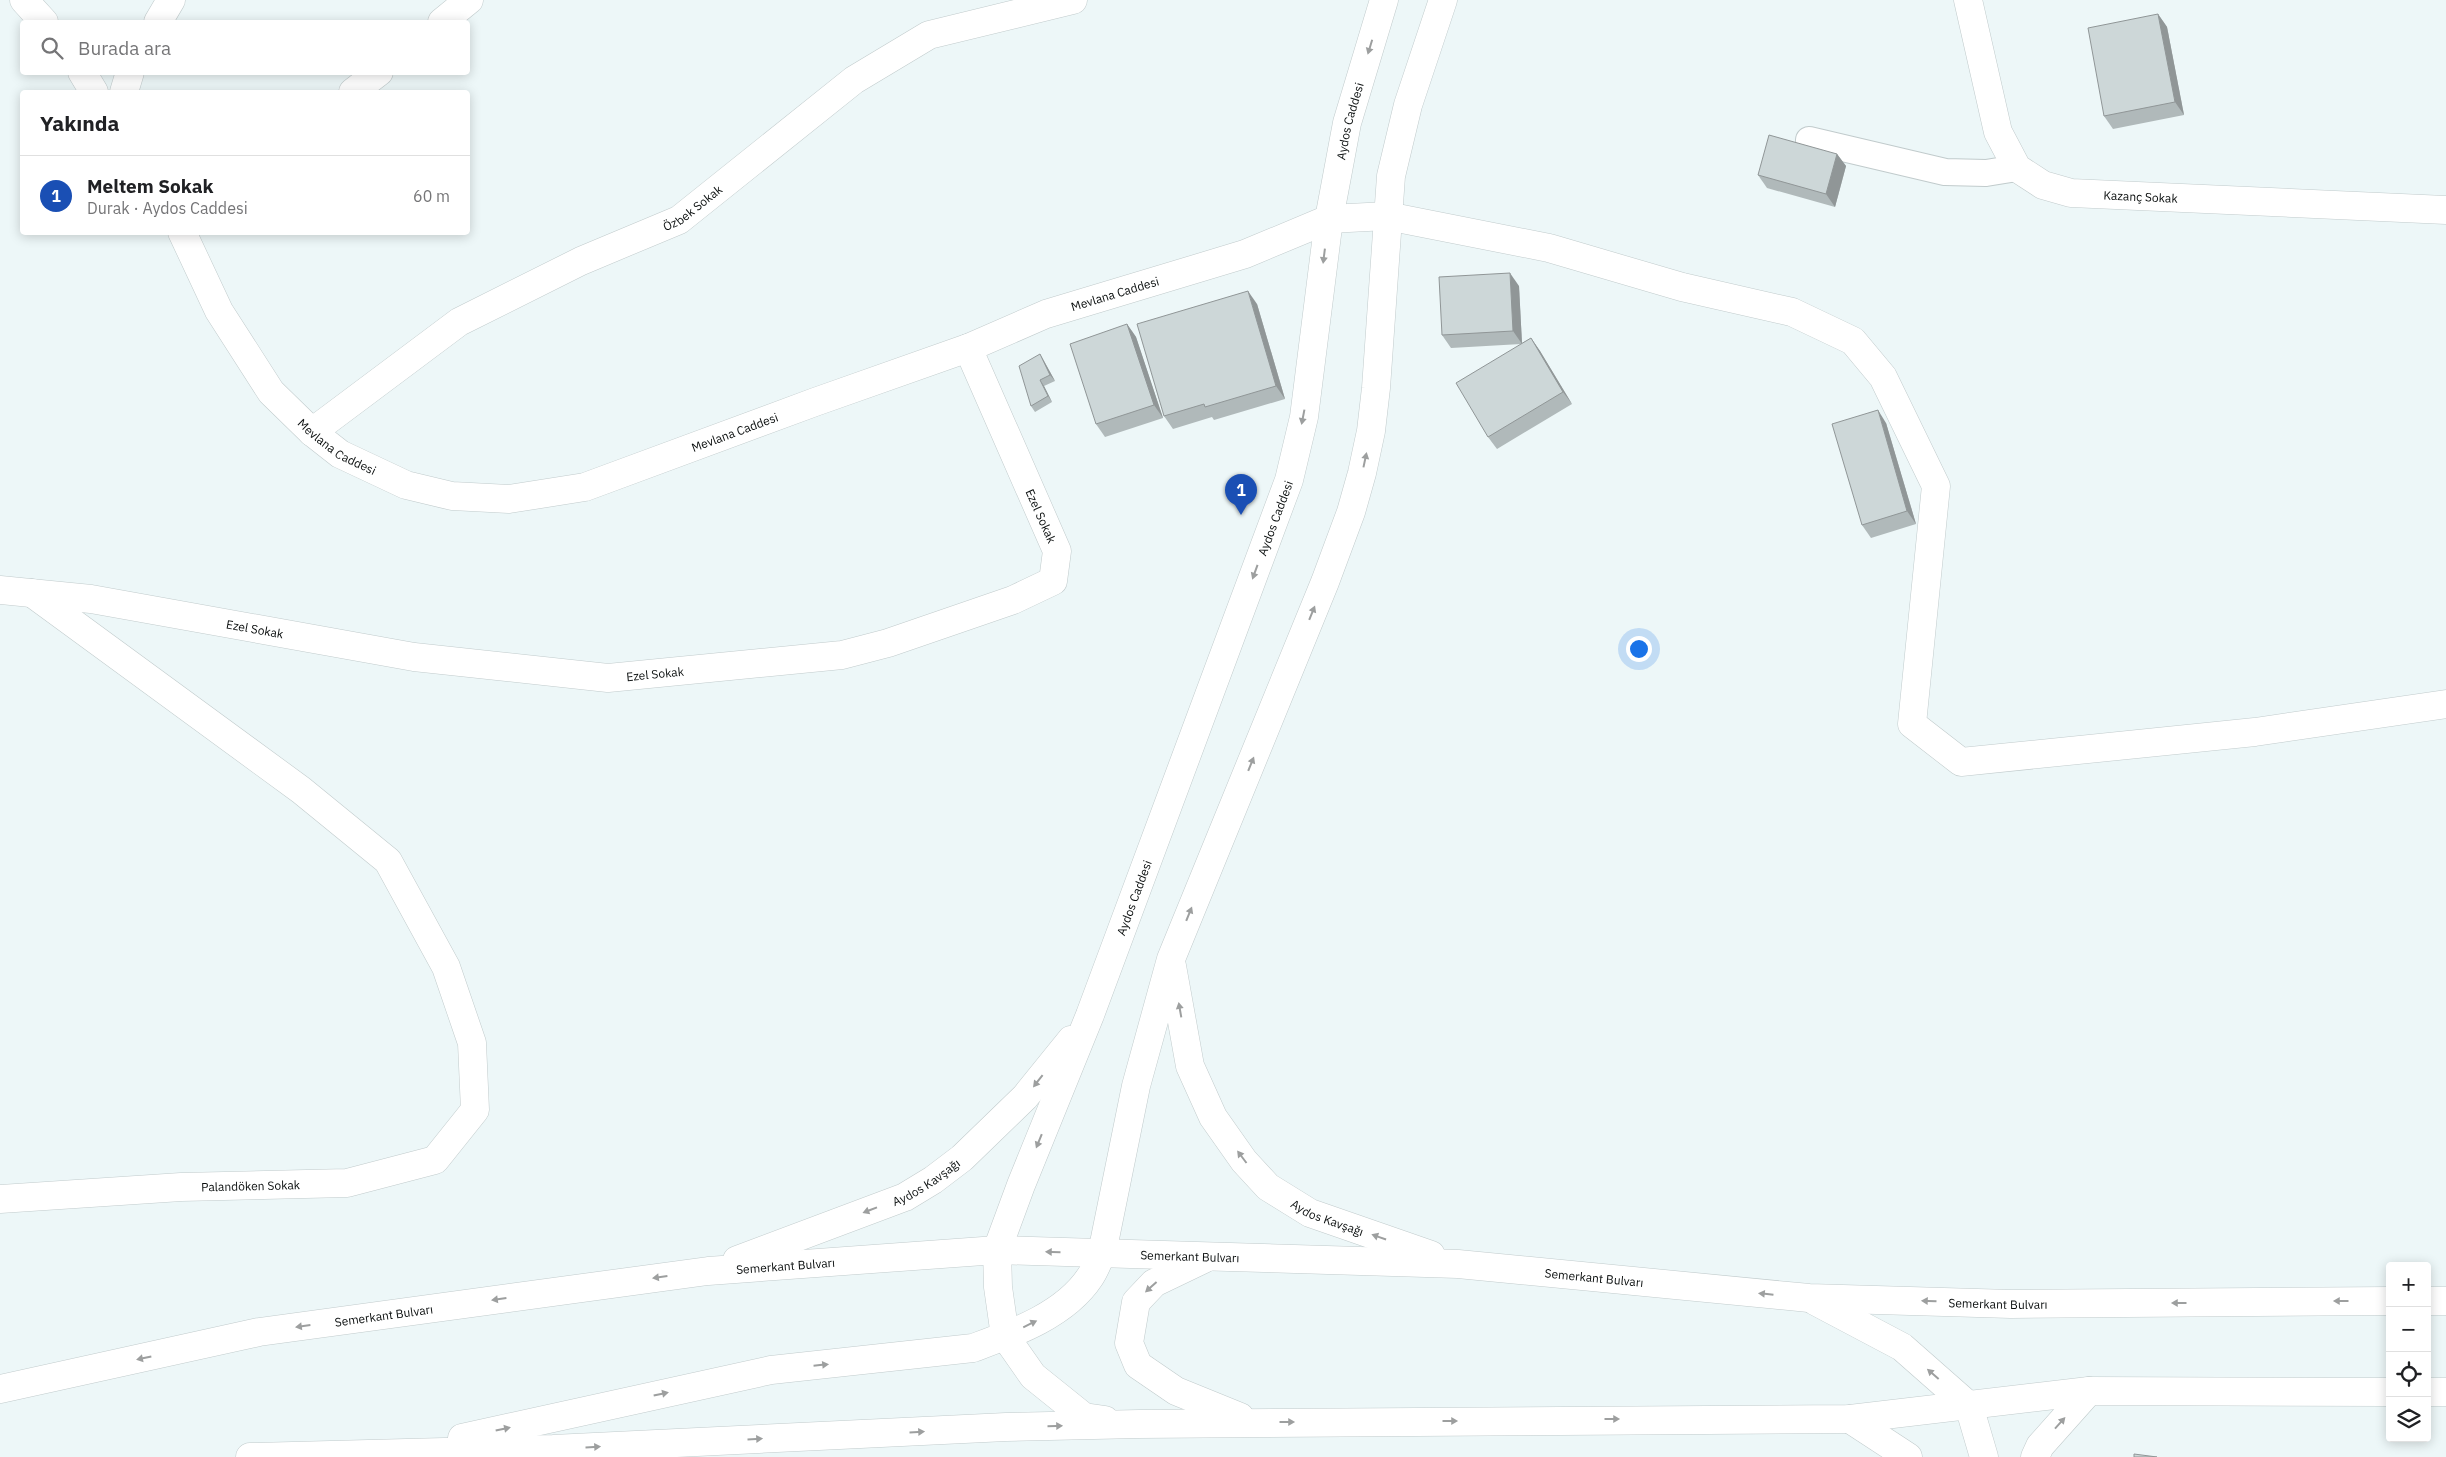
<!DOCTYPE html>
<html lang="tr">
<meta charset="utf-8">
<style>
body{margin:0;font-family:"IBM Plex Sans",sans-serif;background:#f2f2f2;color:#202124}
.controls{position:absolute;right:15px;bottom:15px;display:grid;overflow:hidden;border-radius:5px;box-shadow:0 2px 12px #0003}
.controls button{width:45px;height:45px;display:grid;place-items:center;padding:0;border:0;border-bottom:1px solid #e0e0e0;background:#fff;color:#202124;font:25px sans-serif}
.you{position:absolute;left:1638px;top:648px;width:18px;height:18px;margin:-12px;border:4px solid #fff;border-radius:50%;background:#1a73e8;box-shadow:0 0 0 8px #1a73e833}
.badge{display:grid;place-items:center;width:32px;height:32px;border-radius:50%;background:#2563eb;color:#fff;font-size:16px;font-weight:700}
.pin{position:absolute;translate:-50% -41px;filter:drop-shadow(0 1px 2px #0008)}
.pin::after{content:'';position:absolute;top:26px;width:18px;height:15px;background:inherit;clip-path:polygon(0 0,100% 0,50% 100%)}
.list{margin:0;padding:0;list-style:none}
h2{display:flex;justify-content:space-between;align-items:center;height:65px;margin:0;padding:0 20px;font-size:21px}
h2 small{font-size:16px;font-weight:400;color:#757577}
.list li{display:grid;grid-template-columns:32px 1fr auto;gap:15px;align-items:center;box-sizing:border-box;height:80px;padding:0 20px;border-top:1px solid #e0e0e0}
.list b{display:block;font-size:19px;white-space:nowrap}
.list p{margin:0;font-size:16px;white-space:nowrap;color:#757577}
.list em{font-size:16px;font-style:normal;color:#757577}
.icon{flex:none;width:28px;height:28px;fill:none;stroke:currentColor;stroke-width:2;stroke-linecap:round;stroke-linejoin:round}
.map{position:relative;flex:none;width:2446px;height:1457px;overflow:hidden}
.search{position:absolute;background:#fff;box-shadow:0 2px 12px #0003;left:20px;top:20px;width:450px;height:55px;display:flex;align-items:center;gap:12px;box-sizing:border-box;padding:0 18px;border-radius:5px;color:#757577;font-size:19px}
.panel{position:absolute;background:#fff;box-shadow:0 2px 12px #0003;left:20px;top:90px;width:450px;height:145px;border-radius:5px}
.map>svg:first-child{display:block}
</style>
<div class="map">
<svg width="2446" height="1457" viewBox="0 0 2446 1457">
<rect width="100%" height="100%" fill="#edf7f8"/>
<g fill="none" stroke-linecap="round" stroke-linejoin="round">
<!-- lane casing -->
<g stroke="#c1cbcc" stroke-width="28">
<polyline id="lane" points="1809,140 1945,172 1986,173 2017,168"/>
</g>
<!-- street casing -->
<g stroke="#c1cbcc" stroke-width="29">
<g id="street">
<polyline points="24,0 44,22"/>
<path id="s1" d="M 1968,0 L 1998,132 L 2017,168 L 2043,185 L 2071,193 L 2446,210"/>
<polyline points="158,22 171,0"/>
<polyline points="442,22 469,0"/>
<polyline points="82,72 94,92"/>
<polyline points="124,92 130,72"/>
<polyline points="353,92 379,72"/>
<path id="s2" d="M 182,232 L 219,311 L 271,392 L 312,432 L 340,454 L 406,485 L 452,496 L 509,499 L 585,487 L 815,402 L 968,348 L 1046,314 L 1245,254 L 1329,219 L 1387,216 L 1549,248 L 1682,287 L 1792,312 L 1853,341 L 1883,377 L 1936,486 L 1912,724 L 1961,762 L 2255,732 L 2446,704"/>
<path id="s3" d="M 312,432 L 459,322 L 581,261 L 679,220 L 854,80 L 929,35 L 1073,0"/>
<path id="s4" d="M 0,590 L 91,599 L 414,657 L 608,678 L 842,655 L 888,643 L 1013,600 L 1053,581 L 1057,551 L 968,348"/>
<path id="s5" d="M 0,1199 L 181,1187 L 347,1183 L 435,1160 L 475,1110 L 472,1043 L 446,967 L 388,861 L 301,790 L 32,593"/>
</g>
</g>
<!-- secondary casing -->
<g stroke="#c1cbcc" stroke-width="29">
<polyline id="secondary" points="1850,1419 1908,1457"/>
</g>
<!-- primary casing -->
<g stroke="#c1cbcc" stroke-width="29">
<g id="primary">
<path id="s6" d="M 1172,966 L 1190,1066 L 1213,1117 L 1244,1161 L 1268,1187 L 1310,1213 L 1431,1255"/>
<polyline points="1204,1259 1154,1283 1136,1302 1129,1343 1138,1365 1176,1391 1240,1417"/>
<path id="s7" d="M 737,1260 L 905,1197 L 933,1180 L 962,1158 L 1025,1097 L 1071,1040"/>
<polyline points="1815,1301 1902,1347 1969,1406 1984,1457"/>
<polyline points="2427,1301 2446,1301"/>
<path id="s8" d="M 0,1389 L 259,1332 L 708,1271 L 997,1250 L 1458,1264 L 1809,1298 L 2011,1304 L 2390,1301"/>
<polyline points="2427,1392 2446,1392"/>
<path id="s9" d="M 1105,1420 L 1084,1417 L 1033,1376 L 1005,1336 L 998,1287 L 997,1250 L 1021,1185 L 1090,1015 L 1289,480 L 1304,417 L 1329,219 L 1347,123 L 1384,0"/>
<path d="M 462,1438 L 771,1370 L 973,1348 C 1014,1333 1065,1315 1090,1277 C 1095,1270 1098,1261 1102,1253 L 1136,1086 L 1171,959 L 1325,582 L 1351,512 L 1362,473 L 1371,431 L 1376,388 L 1391,176 L 1408,105 L 1443,0"/>
<polyline points="250,1457 553,1449 1006,1427 1139,1424 1850,1419 2089,1391 2390,1392"/>
<polyline points="2035,1457 2040,1446 2089,1391"/>
</g>
</g>
<!-- lane -->
<use href="#lane" stroke="#fff" stroke-width="26"/>
<!-- street -->
<use href="#street" stroke="#fff" stroke-width="28"/>
<!-- secondary -->
<use href="#secondary" stroke="#fff" stroke-width="28"/>
<!-- primary -->
<use href="#primary" stroke="#fff" stroke-width="28"/>
</g>
<!-- wall -->
<g fill="#b0b9ba">
<polygon points="2158,14 2167,27 2184,115 2113,129 2104,116"/>
<polygon points="1837,154 1846,166 1835,207 1767,188 1758,175"/>
<polygon points="1519,286 1522,343 1531,338 1540,351 1572,404 1497,449 1488,437 1521,344 1451,348 1442,335"/>
<polygon points="1257,304 1285,399 1214,420 1212,417 1173,429 1164,416"/>
<polygon points="1127,324 1136,337 1163,418 1105,437 1096,424"/>
<polygon points="1040,354 1044,361 1055,381 1044,386 1052,402 1035,412 1031,406"/>
<polygon points="1886,423 1916,524 1871,538 1862,525"/>
</g>
<!-- shaded-wall -->
<g fill="#909697">
<polygon points="2158,14 2167,27 2184,115 2175,102"/>
<polygon points="1837,154 1846,166 1835,207 1826,194"/>
<polygon points="1510,273 1519,286 1522,344 1513,331"/>
<polygon points="1248,291 1257,304 1285,399 1276,386"/>
<polygon points="1127,324 1136,337 1163,418 1154,405"/>
<polygon points="1531,338 1540,351 1572,404 1563,392"/>
<polygon points="1040,354 1044,361 1055,381 1050,375"/>
<polygon points="1040,380 1044,386 1052,402 1048,396"/>
<polygon points="1878,410 1886,423 1916,524 1907,511"/>
</g>
<!-- building -->
<g fill="#cdd7d8" stroke="#909697">
<polygon points="2158,14 2175,102 2104,116 2088,28"/>
<polygon points="1769,135 1837,154 1826,194 1758,175"/>
<polygon points="1510,273 1513,331 1442,335 1439,277"/>
<polygon points="1248,291 1276,386 1205,407 1204,404 1164,416 1137,324"/>
<polygon points="1127,324 1154,405 1096,424 1070,344"/>
<polygon points="1531,338 1563,392 1488,437 1456,383"/>
<polygon points="1040,354 1050,375 1040,380 1048,396 1031,406 1019,366"/>
<polygon points="1878,410 1907,511 1862,525 1832,424"/>
<polygon points="2134,1454 2157,1457 2134,1457"/>
</g>
<!-- one-way arrows -->
<defs><path id="oneway-solid" d="M-6-.8H1V-3.2L6.5 0L1 3.2V.8H-6Z" transform="scale(1.25)"/></defs>
<g fill="#9d9f9f">
<use href="#oneway-solid" transform="translate(1370 47) rotate(107)"/>
<use href="#oneway-solid" transform="translate(1324 256) rotate(97)"/>
<use href="#oneway-solid" transform="translate(1303 417) rotate(101)"/>
<use href="#oneway-solid" transform="translate(1365 460) rotate(-78)"/>
<use href="#oneway-solid" transform="translate(1255 572) rotate(110)"/>
<use href="#oneway-solid" transform="translate(1312 613) rotate(-68)"/>
<use href="#oneway-solid" transform="translate(1251 764) rotate(-68)"/>
<use href="#oneway-solid" transform="translate(1189 914) rotate(-68)"/>
<use href="#oneway-solid" transform="translate(1180 1010) rotate(-100)"/>
<use href="#oneway-solid" transform="translate(1038 1081) rotate(128)"/>
<use href="#oneway-solid" transform="translate(1039 1141) rotate(112)"/>
<use href="#oneway-solid" transform="translate(1242 1157) rotate(-127)"/>
<use href="#oneway-solid" transform="translate(870 1210) rotate(159)"/>
<use href="#oneway-solid" transform="translate(1379 1237) rotate(-161)"/>
<use href="#oneway-solid" transform="translate(1053 1252) rotate(-179)"/>
<use href="#oneway-solid" transform="translate(660 1277) rotate(172)"/>
<use href="#oneway-solid" transform="translate(1151 1287) rotate(138)"/>
<use href="#oneway-solid" transform="translate(1766 1294) rotate(-174)"/>
<use href="#oneway-solid" transform="translate(499 1299) rotate(172)"/>
<use href="#oneway-solid" transform="translate(1929 1301) rotate(-178)"/>
<use href="#oneway-solid" transform="translate(2341 1301) rotate(180)"/>
<use href="#oneway-solid" transform="translate(2179 1303) rotate(180)"/>
<use href="#oneway-solid" transform="translate(1030 1324) rotate(-26)"/>
<use href="#oneway-solid" transform="translate(303 1326) rotate(172)"/>
<use href="#oneway-solid" transform="translate(144 1358) rotate(168)"/>
<use href="#oneway-solid" transform="translate(821 1365) rotate(-6)"/>
<use href="#oneway-solid" transform="translate(1933 1374) rotate(-139)"/>
<use href="#oneway-solid" transform="translate(661 1394) rotate(-12)"/>
<use href="#oneway-solid" transform="translate(1612 1419)"/>
<use href="#oneway-solid" transform="translate(1450 1421)"/>
<use href="#oneway-solid" transform="translate(1287 1422)"/>
<use href="#oneway-solid" transform="translate(2060 1423) rotate(-48)"/>
<use href="#oneway-solid" transform="translate(1055 1426) rotate(-2)"/>
<use href="#oneway-solid" transform="translate(503 1429) rotate(-12)"/>
<use href="#oneway-solid" transform="translate(917 1432) rotate(-3)"/>
<use href="#oneway-solid" transform="translate(755 1439) rotate(-3)"/>
<use href="#oneway-solid" transform="translate(593 1447) rotate(-3)"/>
</g>
<g text-anchor="middle" dominant-baseline="central" stroke-width="4.5" stroke-linejoin="round" paint-order="stroke">
<!-- street labels -->
<g font-size="12" fill="#0a0e0e" stroke="#fff">
<text stroke="none"><textPath href="#s9" startOffset="1410">Aydos Caddesi</textPath></text>
<text stroke="none"><textPath href="#s1" startOffset="306">Kazanç Sokak</textPath></text>
<text stroke="none"><textPath href="#s3" startOffset="444">Özbek Sokak</textPath></text>
<text stroke="none"><textPath href="#s2" startOffset="1095">Mevlana Caddesi</textPath></text>
<text stroke="none"><textPath href="#s2" startOffset="690">Mevlana Caddesi</textPath></text>
<text stroke="none"><textPath href="#s2" startOffset="270">Mevlana Caddesi</textPath></text>
<text transform="translate(1041 516) rotate(66)">Ezel Sokak</text>
<text stroke="none"><textPath href="#s9" startOffset="1005">Aydos Caddesi</textPath></text>
<text stroke="none"><textPath href="#s4" startOffset="258">Ezel Sokak</textPath></text>
<text stroke="none"><textPath href="#s4" startOffset="662">Ezel Sokak</textPath></text>
<text stroke="none"><textPath href="#s9" startOffset="600">Aydos Caddesi</textPath></text>
<text stroke="none"><textPath href="#s7" startOffset="205">Aydos Kavşağı</textPath></text>
<text stroke="none"><textPath href="#s5" startOffset="251">Palandöken Sokak</textPath></text>
<text stroke="none"><textPath href="#s6" startOffset="314">Aydos Kavşağı</textPath></text>
<text stroke="none"><textPath href="#s8" startOffset="1201">Semerkant Bulvarı</textPath></text>
<text stroke="none"><textPath href="#s8" startOffset="796">Semerkant Bulvarı</textPath></text>
<text stroke="none"><textPath href="#s8" startOffset="1606">Semerkant Bulvarı</textPath></text>
<text stroke="none"><textPath href="#s8" startOffset="2011">Semerkant Bulvarı</textPath></text>
<text stroke="none"><textPath href="#s8" startOffset="391">Semerkant Bulvarı</textPath></text>
</g>
</g>
</svg>
<div class="controls">
<button>+</button>
<button>−</button>
<button><svg class="icon" aria-label="locate" viewBox="0 0 24 24"><circle cx="12" cy="12" r="6"/><path d="M12 2v4M12 18v4M2 12h4M18 12h4"/></svg></button>
<button><svg class="icon" aria-label="layers" viewBox="0 0 24 24"><path d="M12 4l9 5-9 5-9-5zM3 14l9 5 9-5"/></svg></button>
</div>
<div class="you"></div>
<div class="pin badge" style="left:1241px;top:515px;background:#1a4fb4">1</div>
<div class="search"><svg class="icon" aria-label="search" viewBox="0 0 24 24"><circle cx="10" cy="10" r="6"/><path d="M15 15l6 6"/></svg>Burada ara</div>
<section class="panel">
<h2>Yakında<small></small></h2>
<ul class="list">
<li><span class="badge" style="background:#1a4fb4">1</span><div><b>Meltem Sokak</b><p>Durak · Aydos Caddesi</p></div><em>60 m</em></li>
</ul>
</section>
</div>
